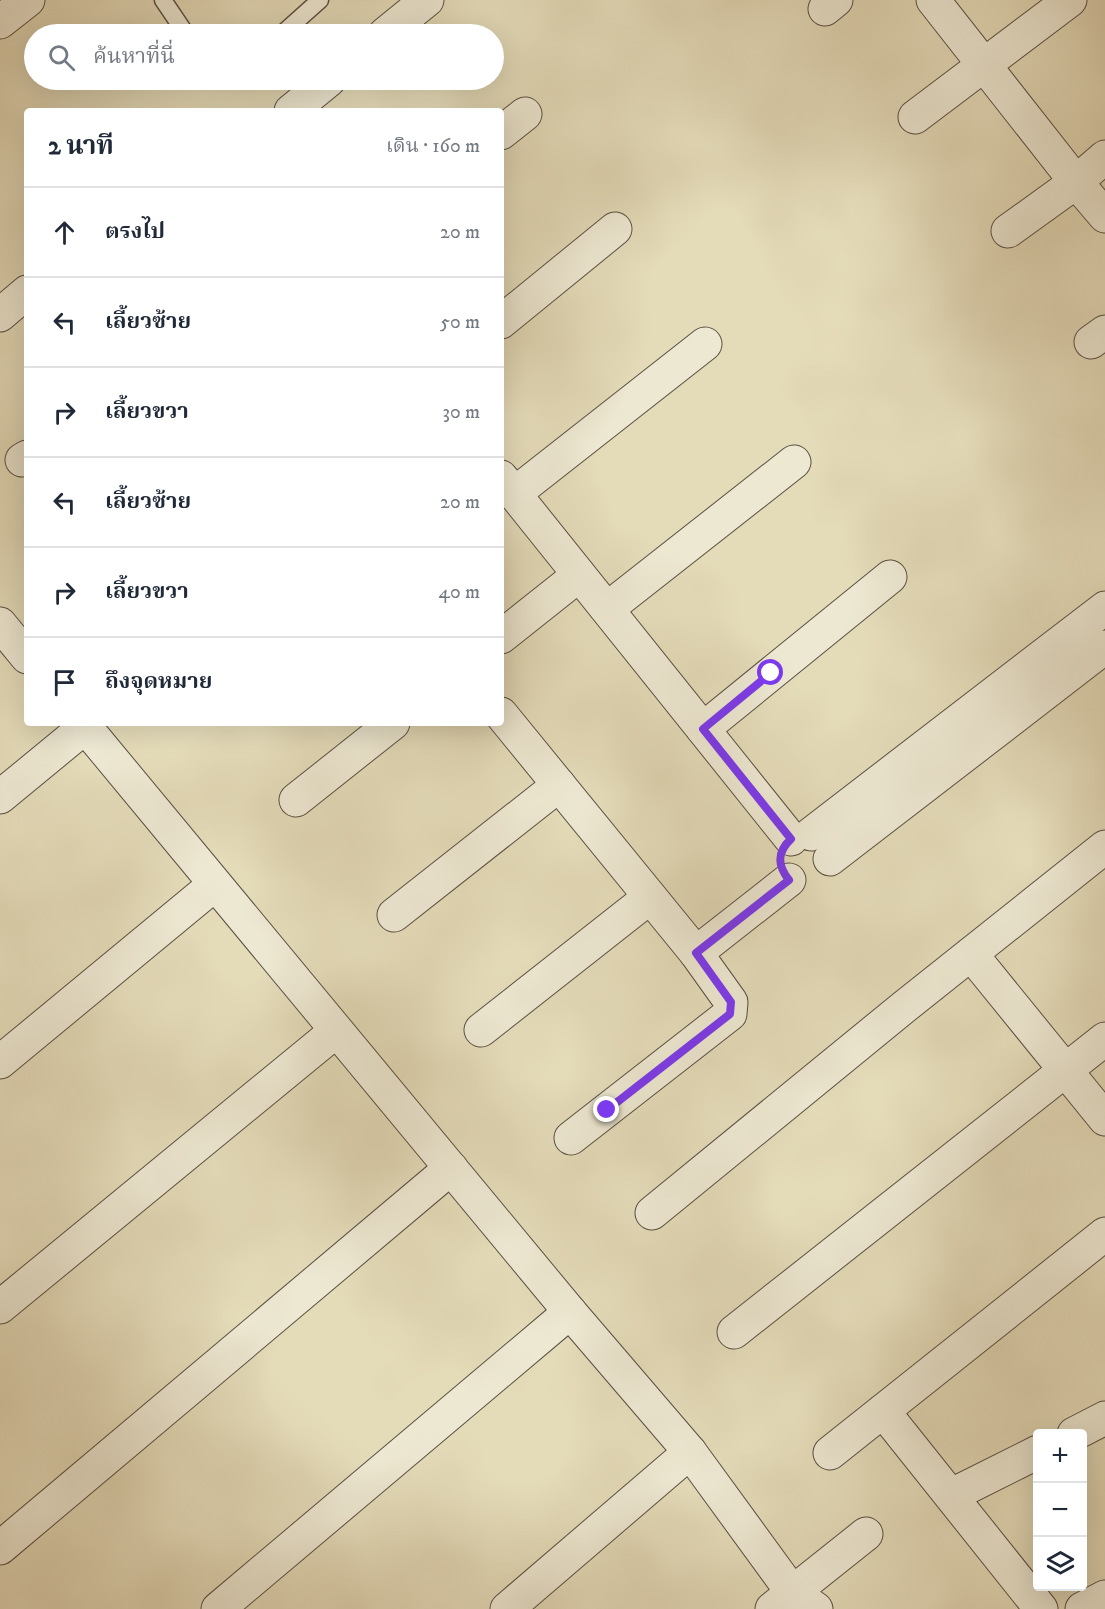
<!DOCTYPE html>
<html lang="th">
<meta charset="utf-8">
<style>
body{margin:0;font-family:"IM FELL DW Pica","Noto Serif Thai",serif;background:#f2f2f3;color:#1f2937}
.controls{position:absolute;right:18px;bottom:18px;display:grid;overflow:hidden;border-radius:6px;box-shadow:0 6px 24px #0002}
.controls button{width:54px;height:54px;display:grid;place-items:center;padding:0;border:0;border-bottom:2px solid #e0e1e3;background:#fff;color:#1f2937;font:30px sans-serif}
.stop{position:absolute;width:18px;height:18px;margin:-14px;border:4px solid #7c3aed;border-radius:50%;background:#fff}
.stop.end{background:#7c3aed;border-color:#fff;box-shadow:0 2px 6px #0008}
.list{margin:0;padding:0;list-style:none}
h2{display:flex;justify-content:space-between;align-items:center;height:78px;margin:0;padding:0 24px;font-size:26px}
h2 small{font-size:20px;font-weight:400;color:#747a83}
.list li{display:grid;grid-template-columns:39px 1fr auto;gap:18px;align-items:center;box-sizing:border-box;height:90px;padding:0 24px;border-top:2px solid #e0e1e3}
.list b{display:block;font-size:22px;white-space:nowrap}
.list em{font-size:20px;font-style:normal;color:#747a83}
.icon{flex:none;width:33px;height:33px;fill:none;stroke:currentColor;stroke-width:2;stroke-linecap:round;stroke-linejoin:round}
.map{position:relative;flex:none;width:1105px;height:1609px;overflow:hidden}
.search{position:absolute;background:#fff;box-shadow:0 6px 24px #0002;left:24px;top:24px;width:480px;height:66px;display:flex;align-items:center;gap:15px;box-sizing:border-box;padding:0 21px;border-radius:33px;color:#747a83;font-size:22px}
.panel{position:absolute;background:#fff;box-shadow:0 6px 24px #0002;left:24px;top:108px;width:480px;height:618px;border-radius:6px}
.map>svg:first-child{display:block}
</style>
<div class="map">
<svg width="1105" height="1609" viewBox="0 0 1105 1609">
<rect width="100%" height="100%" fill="#e4dbb9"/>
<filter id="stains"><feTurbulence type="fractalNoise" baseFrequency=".00333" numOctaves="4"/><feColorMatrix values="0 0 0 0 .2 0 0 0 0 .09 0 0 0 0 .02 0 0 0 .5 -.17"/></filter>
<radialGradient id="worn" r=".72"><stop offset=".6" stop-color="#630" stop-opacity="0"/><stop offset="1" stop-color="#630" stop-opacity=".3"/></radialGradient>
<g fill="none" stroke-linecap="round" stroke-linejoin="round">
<!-- lane casing -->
<g stroke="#5a4f42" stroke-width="19">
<g id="lane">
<polyline points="163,0 186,34"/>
<polyline points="282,34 320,0"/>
</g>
</g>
<!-- street casing -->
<g stroke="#5a4f42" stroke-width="35">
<g id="street">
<polyline points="933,0 1076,182 1105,216"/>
<polyline points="825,9 836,0"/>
<polyline points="0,22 28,0"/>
<polyline points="385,34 427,0"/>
<polyline points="291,111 329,80"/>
<polyline points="915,117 1070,0"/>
<polyline points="501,133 525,114"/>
<polyline points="1008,231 1076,182 1105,157"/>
<polyline points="0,315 27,292"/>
<polyline points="501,322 615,229"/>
<polyline points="1091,342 1105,332"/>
<polyline points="22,460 27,457"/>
<polyline points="501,477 791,839"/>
<polyline points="514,494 705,344"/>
<polyline points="607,609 794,462"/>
<polyline points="0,624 27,657"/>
<polyline points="501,637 579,575"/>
<polyline points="501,714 696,953 789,880"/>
<polyline points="82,723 570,1312 690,1452 792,1592 816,1609"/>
<polyline points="703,729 890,577"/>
<polyline points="0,797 85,727"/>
<polyline points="296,800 393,723"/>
<polyline points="811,834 1105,608"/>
<polyline points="830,859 1105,647"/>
<polyline points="394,915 559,785"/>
<polyline points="971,954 1105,1119"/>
<polyline points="481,1030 650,897"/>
<polyline points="0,1062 214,885"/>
<polyline points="571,1138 730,1014 731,1002 696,953"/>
<polyline points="652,1213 904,1007 1105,847"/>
<polyline points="0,1307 336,1031"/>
<polyline points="734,1332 1105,1039"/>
<polyline points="883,1411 1041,1609"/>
<polyline points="1074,1434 1105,1418"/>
<polyline points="830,1453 1105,1234"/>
<polyline points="952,1495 1038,1452"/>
<polyline points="0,1548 451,1168"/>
<polyline points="218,1609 570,1312"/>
<polyline points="507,1609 690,1452"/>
<polyline points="772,1609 866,1534"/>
<polyline points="1082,1609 1105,1597"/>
</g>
</g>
<!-- lane -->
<use href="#lane" stroke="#ede8d2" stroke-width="16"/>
<!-- street -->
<use href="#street" stroke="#ede8d2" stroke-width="33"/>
</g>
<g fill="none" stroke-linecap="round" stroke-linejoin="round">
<!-- route -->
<path stroke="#7c3aed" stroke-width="8" d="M 607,1110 L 730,1014 L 731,1002 L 696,953 L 789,880 C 777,865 777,852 791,839 L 703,729 L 771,673"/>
</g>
<rect width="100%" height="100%" filter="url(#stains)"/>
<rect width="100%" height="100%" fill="url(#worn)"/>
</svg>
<div class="controls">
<button>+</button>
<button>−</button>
<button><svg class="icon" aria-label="layers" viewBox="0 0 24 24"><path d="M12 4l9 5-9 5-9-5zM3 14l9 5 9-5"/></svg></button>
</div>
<div class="stop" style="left:771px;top:673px"></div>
<div class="stop end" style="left:607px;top:1110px"></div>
<div class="search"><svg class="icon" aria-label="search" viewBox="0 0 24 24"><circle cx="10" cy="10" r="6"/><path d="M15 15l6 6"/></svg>ค้นหาที่นี่</div>
<section class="panel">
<h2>2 นาที<small>เดิน · 160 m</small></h2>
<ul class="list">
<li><svg class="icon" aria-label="ahead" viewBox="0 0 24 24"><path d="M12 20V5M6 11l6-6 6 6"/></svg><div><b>ตรงไป</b></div><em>20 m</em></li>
<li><svg class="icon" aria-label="left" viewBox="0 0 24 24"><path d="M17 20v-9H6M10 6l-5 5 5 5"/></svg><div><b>เลี้ยวซ้าย</b></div><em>50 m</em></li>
<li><svg class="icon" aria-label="right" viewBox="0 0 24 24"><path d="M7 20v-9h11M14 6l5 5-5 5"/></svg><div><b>เลี้ยวขวา</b></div><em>30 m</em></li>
<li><svg class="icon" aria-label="left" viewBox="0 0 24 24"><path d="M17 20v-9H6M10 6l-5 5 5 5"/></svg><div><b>เลี้ยวซ้าย</b></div><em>20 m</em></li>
<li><svg class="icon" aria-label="right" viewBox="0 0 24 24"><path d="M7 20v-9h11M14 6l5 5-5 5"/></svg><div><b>เลี้ยวขวา</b></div><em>40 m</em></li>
<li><svg class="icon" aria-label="arrive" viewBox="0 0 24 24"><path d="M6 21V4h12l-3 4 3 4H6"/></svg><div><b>ถึงจุดหมาย</b></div></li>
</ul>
</section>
</div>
